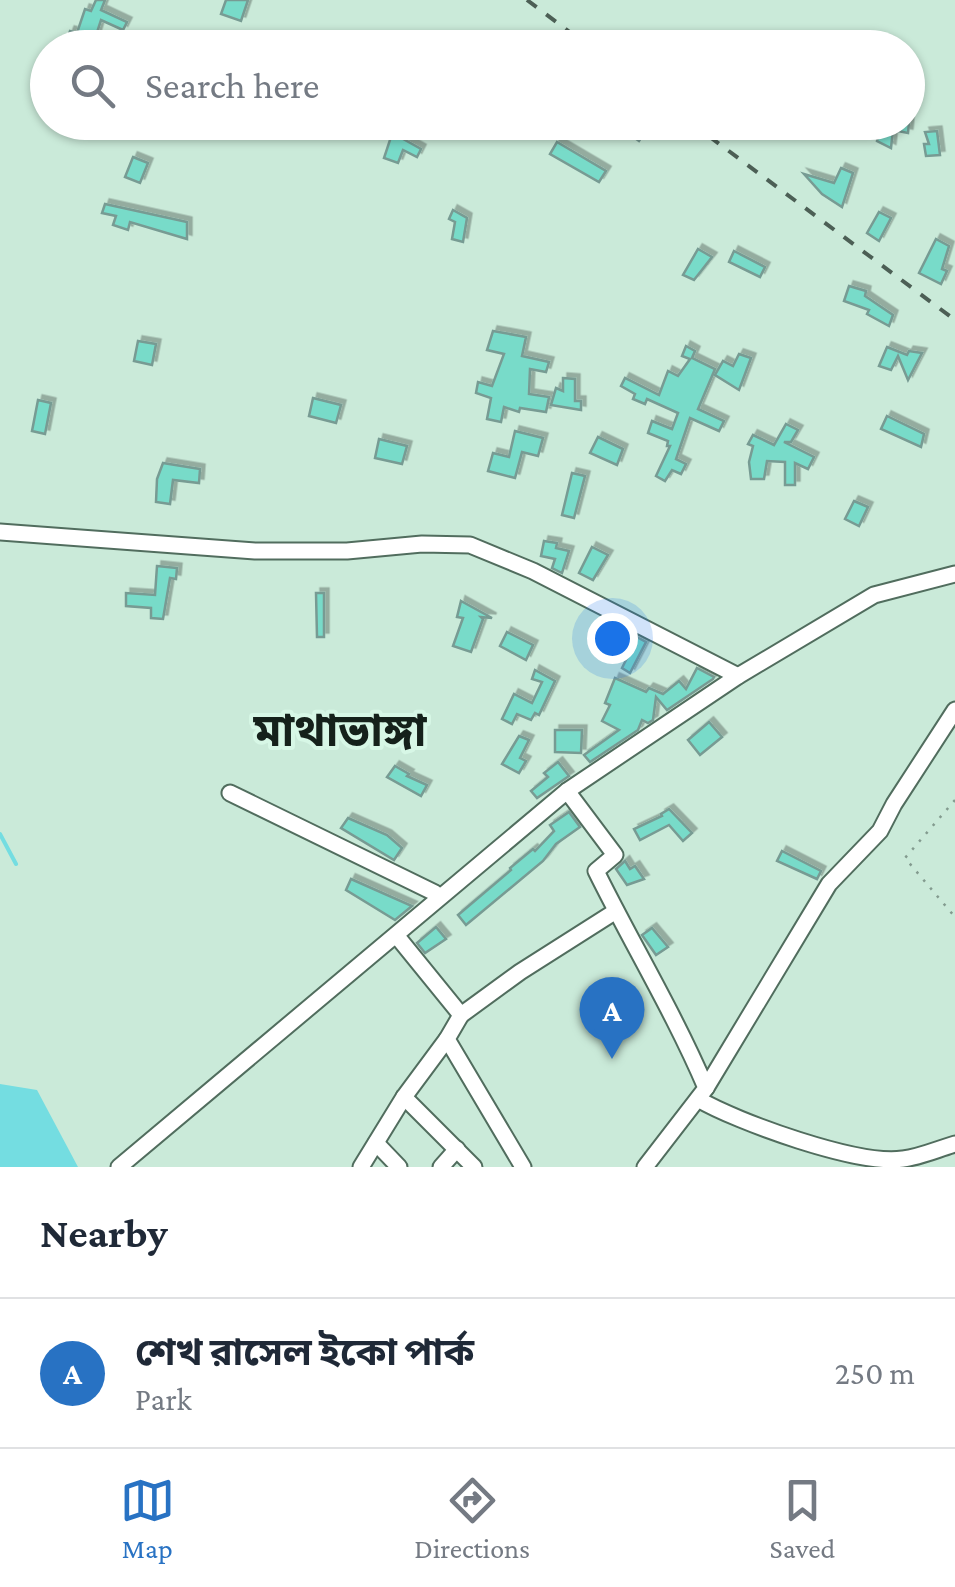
<!DOCTYPE html>
<meta charset="utf-8">
<style>
body{margin:0;font-family:"Crimson Pro","Noto Sans Bengali",serif;background:#f6f6f7;color:#1f2937}
.you{position:absolute;left:612px;top:638px;width:35px;height:35px;margin:-25px;border:8px solid #fff;border-radius:50%;background:#1a73e8;box-shadow:0 0 0 15px #1a73e833}
.badge{display:grid;place-items:center;width:65px;height:65px;border-radius:50%;background:#2872c3;color:#fff;font-size:32px;font-weight:700}
.pin{position:absolute;translate:-50% -82px;filter:drop-shadow(0 2px 5px #0008)}
.pin::after{content:'';position:absolute;top:52px;width:35px;height:30px;background:inherit;clip-path:polygon(0 0,100% 0,50% 100%)}
.list{margin:0;padding:0;list-style:none}
h2{display:flex;justify-content:space-between;align-items:center;height:130px;margin:0;padding:0 40px;font-size:42px}
h2 small{font-size:32px;font-weight:400;color:#747a83}
.list li{display:grid;grid-template-columns:65px 1fr auto;gap:30px;align-items:center;box-sizing:border-box;height:150px;padding:0 40px;border-top:2px solid #e0e1e3}
.list b{display:block;font-size:38px;white-space:nowrap}
.list p{margin:0;font-size:32px;white-space:nowrap;color:#747a83}
.list em{font-size:32px;font-style:normal;color:#747a83}
.icon{flex:none;width:55px;height:55px;fill:none;stroke:currentColor;stroke-width:2;stroke-linecap:round;stroke-linejoin:round}
.map{position:relative;flex:none;width:955px;height:1167px;overflow:hidden}
.search{position:absolute;background:#fff;box-shadow:0 2px 8px #0004;left:30px;right:30px;top:30px;height:110px;display:flex;align-items:center;gap:25px;box-sizing:border-box;padding:0 35px;border-radius:55px;color:#747a83;font-size:38px}
.sheet{height:280px;background:#fff}
nav{display:flex;justify-content:space-around;align-items:center;box-sizing:border-box;height:140px;border-top:2px solid #e0e1e3;background:#fff;font-size:28px;color:#747a83}
nav a{display:grid;justify-items:center;gap:5px}
nav .on{color:#2872c3}
.map>svg:first-child{display:block}
</style>
<div class="map">
<svg width="955" height="1167" viewBox="0 0 955 1167">
<defs>
<filter id="shadow"><feDropShadow dx="4.5" dy="-4.5" stdDeviation="0" flood-color="#0004"/></filter>
</defs>
<rect width="100%" height="100%" fill="#caead9"/>
<!-- water -->
<polygon fill="#74dde1" points="0,1084 37,1090 78,1167 0,1167"/>
<g fill="none" stroke-linecap="round" stroke-linejoin="round">
<!-- stream -->
<polyline stroke="#74dde1" stroke-width="4" points="0,834 16,864"/>
</g>
<!-- building -->
<g fill="#78dbc9" stroke="#779b93" stroke-width="2.5" filter="url(#shadow)">
<polygon points="96,0 105,0 101,10 127,22 123,30 101,20 92,48 66,42 70,31 77,33 85,9 91,11"/>
<polygon points="226,0 248,0 241,21 221,14"/>
<polygon points="384,122 400,122 396,135 421,149 417,157 403,150 398,163 384,158 391,137 381,133"/>
<polygon points="613,122 652,122 639,141"/>
<polygon points="859,122 909,122 908,133 893,130 891,148 877,141 879,131"/>
<polygon points="937,131 940,155 926,156 924,144 929,144 925,132"/>
<polygon points="557,142 606,171 599,182 550,154"/>
<polygon points="133,157 148,163 140,183 125,177"/>
<polygon points="841,168 853,173 842,207 822,194 804,174 834,183"/>
<polygon points="105,204 187,222 187,239 130,222 128,230 113,225 116,216 102,213"/>
<polygon points="453,210 467,218 463,242 452,239 455,222 449,219"/>
<polygon points="879,212 891,218 879,241 867,233"/>
<polygon points="936,239 949,246 942,269 947,271 941,284 919,273"/>
<polygon points="698,249 712,257 694,280 683,275"/>
<polygon points="734,251 765,267 760,277 729,262"/>
<polygon points="849,286 866,291 865,296 893,315 889,326 867,314 869,310 844,301"/>
<polygon points="493,331 526,337 522,356 549,362 546,372 530,369 529,394 549,397 546,412 520,408 519,412 504,407 501,422 487,419 491,398 476,393 478,382 492,386 504,354 487,350"/>
<polygon points="138,341 156,344 152,365 134,361"/>
<polygon points="686,346 695,351 692,358 715,369 698,409 724,421 719,431 690,418 676,459 686,464 681,474 672,470 665,481 656,476 670,446 667,446 668,441 648,433 652,421 672,429 678,413 647,399 645,404 633,399 635,394 621,386 625,378 659,395 668,371 678,376 690,359 682,356"/>
<polygon points="887,347 907,355 909,351 922,353 908,380 898,356 891,370 879,366"/>
<polygon points="739,354 751,358 739,390 715,375 723,361 733,366"/>
<polygon points="563,378 575,379 575,401 581,401 581,410 551,405 556,388 563,391"/>
<polygon points="313,398 341,405 336,423 309,416"/>
<polygon points="38,400 51,403 45,434 32,431"/>
<polygon points="887,416 924,434 921,447 881,429"/>
<polygon points="786,424 798,430 791,442 784,442 814,457 808,469 795,463 795,485 785,485 785,462 767,461 764,479 751,479 749,462 753,446 748,444 753,435 774,445"/>
<polygon points="515,431 543,438 538,456 522,452 515,478 488,471 493,453 509,457"/>
<polygon points="598,437 623,449 617,465 590,453"/>
<polygon points="379,439 407,446 402,464 375,458"/>
<polygon points="163,463 200,469 199,483 173,480 170,504 156,502 157,479"/>
<polygon points="572,473 585,476 574,518 562,515"/>
<polygon points="854,501 868,507 859,526 845,519"/>
<polygon points="544,541 557,543 556,548 569,551 562,573 552,568 555,559 541,556"/>
<polygon points="592,547 608,555 593,580 579,573"/>
<polygon points="157,566 177,568 176,579 170,578 163,619 151,618 151,608 126,606 126,593 155,595"/>
<polygon points="316,593 324,593 324,637 317,637"/>
<polygon points="461,601 492,618 481,617 483,619 471,652 453,646 463,618 457,617"/>
<polygon points="620,628 646,642 630,673 622,668 632,648 615,638"/>
<polygon points="507,632 533,645 526,660 500,646"/>
<polygon points="697,668 714,677 713,679 667,710 656,697 653,720 648,723 642,720 638,730 590,762 584,755 619,730 602,721 610,705 605,703 615,678 646,692 649,688 663,694 679,681 686,689"/>
<polygon points="535,670 555,681 539,715 535,713 531,720 517,714 512,724 502,719 514,694 532,703 542,682 532,679"/>
<polygon points="709,722 722,737 700,755 688,740"/>
<polygon points="555,730 582,730 581,753 555,752"/>
<polygon points="519,736 529,740 520,758 526,761 519,773 502,764"/>
<polygon points="558,762 569,776 537,798 531,791 548,777 544,773"/>
<polygon points="395,766 409,774 407,776 427,785 421,796 387,777"/>
<polygon points="669,809 692,833 683,841 669,825 640,840 634,829 662,816 661,814"/>
<polygon points="569,812 580,827 556,844 543,861 466,925 458,915 511,870 510,868 533,849 535,851 554,831 550,825"/>
<polygon points="348,818 387,835 402,848 394,860 341,828"/>
<polygon points="782,851 821,871 817,879 777,861"/>
<polygon points="625,861 630,869 635,866 644,879 627,885 616,869"/>
<polygon points="351,879 412,906 395,920 346,890"/>
<polygon points="436,927 446,939 425,953 417,943"/>
<polygon points="652,928 668,947 656,955 642,935"/>
</g>
<g fill="none" stroke-linecap="round" stroke-linejoin="round">
<!-- minor casing -->
<g stroke="#516d5e" stroke-width="19">
<g id="minor">
<polyline points="0,532 255,551 347,551 422,544 470,545 533,571 738,676"/>
<path d="M 567,791 L 615,855 L 596,871 C 632,944 674,1013 706,1088 L 645,1167"/>
<polyline points="230,793 435,893"/>
<polyline points="396,935 461,1015 447,1039 523,1167"/>
<polyline points="461,1015 520,972 616,911"/>
<polyline points="706,1088 829,884 880,831 894,804 955,710"/>
<polyline points="404,1097 474,1167"/>
<path d="M 698,1099 C 737,1122 859,1166 903,1159 C 920,1157 938,1149 955,1144"/>
<polyline points="376,1143 399,1167"/>
<polyline points="119,1167 567,791 738,676 874,595 955,574"/>
<polyline points="361,1167 404,1097 447,1039"/>
<polyline points="441,1167 457,1149"/>
</g>
</g>
<!-- path -->
<polyline stroke="#839b8f" stroke-width="2.5" stroke-dasharray="2.5 8" stroke-linecap="butt" points="955,800 905,858 955,917"/>
<!-- minor -->
<use href="#minor" stroke="#fff" stroke-width="15"/>
<!-- rail -->
<g stroke="#4c5f55" stroke-width="4" stroke-dasharray="12 12" stroke-linecap="butt">
<polyline points="527,0 591,48"/>
<polyline points="690,122 955,320"/>
</g>
</g>
<g text-anchor="middle" dominant-baseline="central" stroke-width="8" stroke-linejoin="round" paint-order="stroke">
<!-- district labels -->
<g font-size="45" font-weight="bold" fill="#15211b" stroke="#d7f7e6">
<text x="340" y="731">মাথাভাঙ্গা</text>
</g>
</g>
</svg>
<div class="you"></div>
<div class="pin badge" style="left:612px;top:1059px">A</div>
<div class="search"><svg class="icon" aria-label="search" viewBox="0 0 24 24"><circle cx="10" cy="10" r="6"/><path d="M15 15l6 6"/></svg>Search here</div>
</div>
<section class="sheet">
<h2>Nearby<small></small></h2>
<ul class="list">
<li><span class="badge">A</span><div><b>শেখ রাসেল ইকো পার্ক</b><p>Park</p></div><em>250 m</em></li>
</ul>
</section>
<nav>
<a class="on"><svg class="icon" aria-label="map" viewBox="0 0 24 24"><path d="M3 6l6-2 6 2 6-2v14l-6 2-6-2-6 2zM9 4v14M15 6v14"/></svg>Map</a>
<a><svg class="icon" aria-label="directions" viewBox="0 0 24 24"><path d="M12 3l9 9-9 9-9-9zM9 14v-3h6M13 9l2 2-2 2"/></svg>Directions</a>
<a><svg class="icon" aria-label="saved" viewBox="0 0 24 24"><path d="M7 4h10v16l-5-4-5 4z"/></svg>Saved</a>
</nav>
